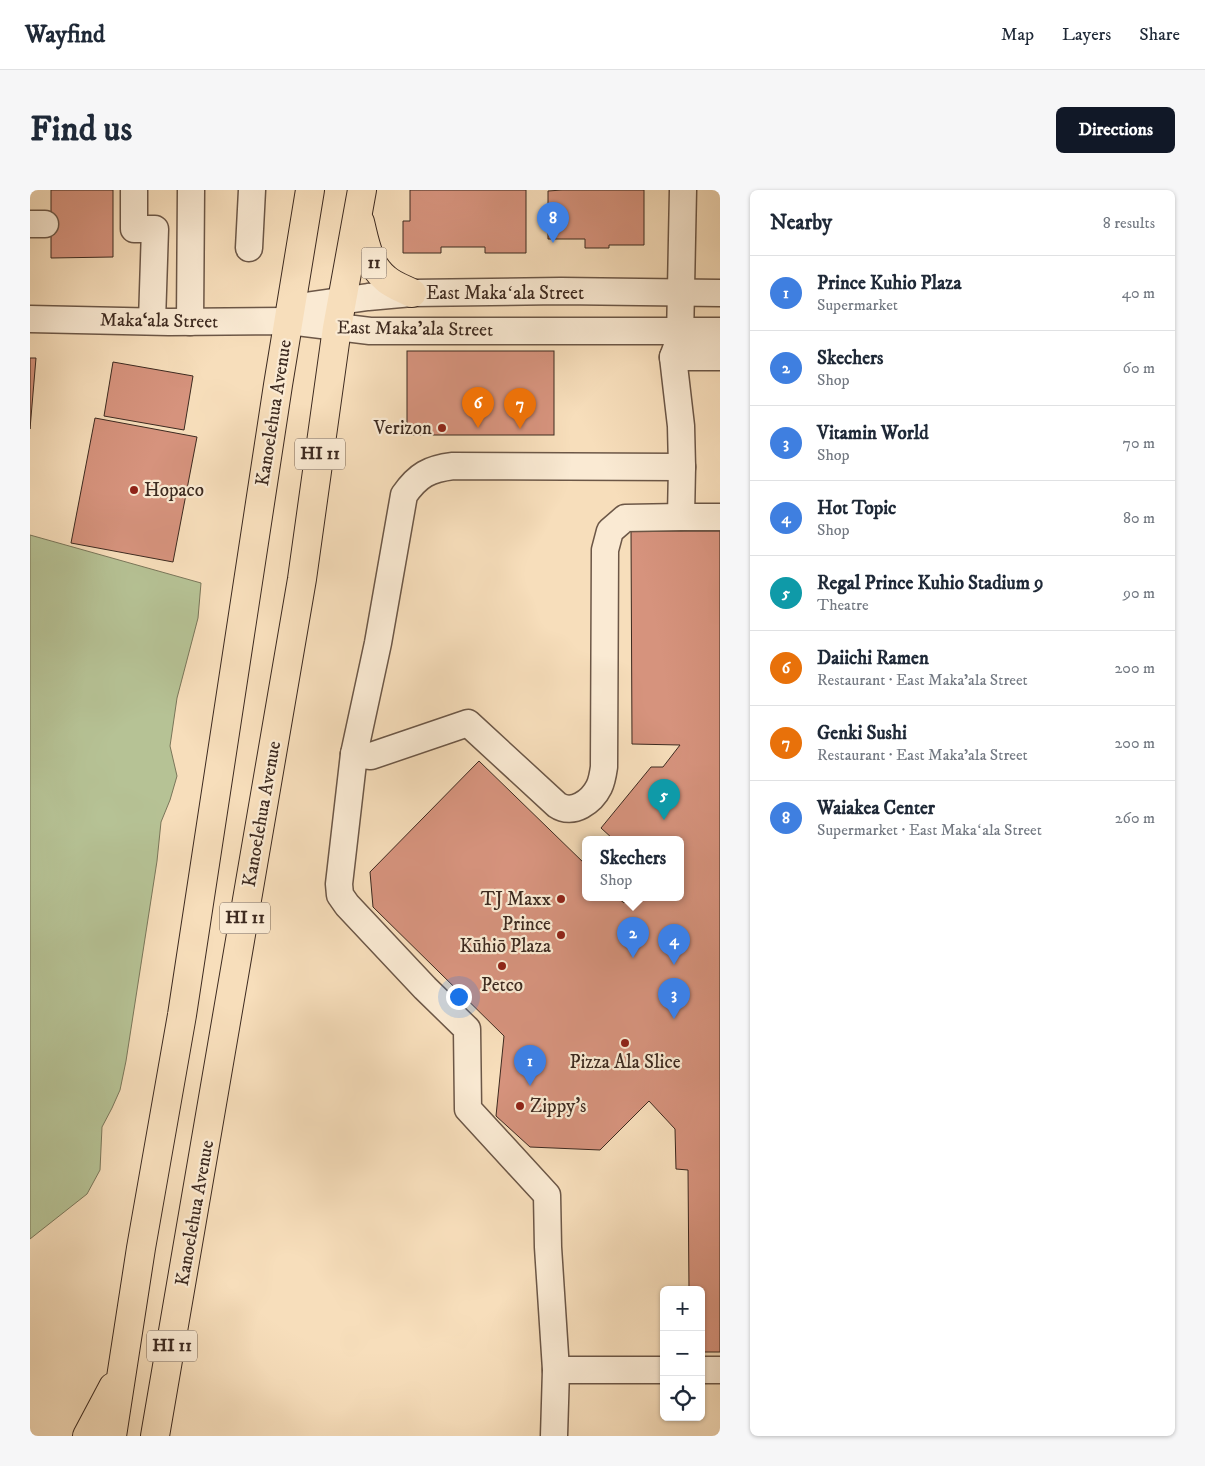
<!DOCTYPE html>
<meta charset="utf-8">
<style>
body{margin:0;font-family:"IM FELL DW Pica",serif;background:#f6f6f7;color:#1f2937}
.controls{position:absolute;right:15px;bottom:15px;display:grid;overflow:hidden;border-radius:8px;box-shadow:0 1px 4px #0004}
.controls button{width:45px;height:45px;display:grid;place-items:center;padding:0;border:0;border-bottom:1px solid #e0e1e3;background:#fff;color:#1f2937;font:25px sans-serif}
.you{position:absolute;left:428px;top:806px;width:18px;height:18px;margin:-12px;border:4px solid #fff;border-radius:50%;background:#1a73e8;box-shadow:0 0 0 8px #1a73e833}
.badge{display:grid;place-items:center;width:32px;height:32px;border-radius:50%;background:#111827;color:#fff;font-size:16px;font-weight:700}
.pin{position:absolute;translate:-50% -41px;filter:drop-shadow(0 1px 2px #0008)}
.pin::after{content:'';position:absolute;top:26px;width:18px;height:15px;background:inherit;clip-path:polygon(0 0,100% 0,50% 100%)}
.popup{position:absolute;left:552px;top:646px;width:102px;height:65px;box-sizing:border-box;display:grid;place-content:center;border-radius:8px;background:#fff;filter:drop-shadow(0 1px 4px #0005);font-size:16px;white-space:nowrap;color:#747a83}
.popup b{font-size:19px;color:#1f2937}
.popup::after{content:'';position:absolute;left:50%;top:100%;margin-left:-10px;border:10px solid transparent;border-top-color:#fff}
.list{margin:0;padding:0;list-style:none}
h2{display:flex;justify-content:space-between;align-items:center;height:65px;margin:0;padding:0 20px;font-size:21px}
h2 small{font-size:16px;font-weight:400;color:#747a83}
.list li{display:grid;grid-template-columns:32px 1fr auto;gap:15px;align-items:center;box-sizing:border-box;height:75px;padding:0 20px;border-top:1px solid #e0e1e3}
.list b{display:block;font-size:19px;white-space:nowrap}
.list p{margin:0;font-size:16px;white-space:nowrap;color:#747a83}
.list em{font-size:16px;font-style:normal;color:#747a83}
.icon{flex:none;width:28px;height:28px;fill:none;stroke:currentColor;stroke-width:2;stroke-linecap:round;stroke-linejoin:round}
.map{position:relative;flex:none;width:690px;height:1246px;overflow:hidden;border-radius:8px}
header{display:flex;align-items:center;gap:30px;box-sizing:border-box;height:70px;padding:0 25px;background:#fff;border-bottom:1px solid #e0e1e3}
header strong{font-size:24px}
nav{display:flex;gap:28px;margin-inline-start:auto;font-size:18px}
.intro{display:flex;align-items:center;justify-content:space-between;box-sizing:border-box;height:120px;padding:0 30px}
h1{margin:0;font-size:35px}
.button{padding:12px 22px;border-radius:8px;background:#111827;color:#fff;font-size:18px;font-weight:700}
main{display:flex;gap:30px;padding:0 30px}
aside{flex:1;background:#fff;border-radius:8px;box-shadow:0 1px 4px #0004}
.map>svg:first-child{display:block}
</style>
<header>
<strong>Wayfind</strong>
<nav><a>Map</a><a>Layers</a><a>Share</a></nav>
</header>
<div class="intro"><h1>Find us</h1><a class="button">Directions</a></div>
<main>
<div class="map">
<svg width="690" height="1246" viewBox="0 0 690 1246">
<rect width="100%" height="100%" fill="#f7debb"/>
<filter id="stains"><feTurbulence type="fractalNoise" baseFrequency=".004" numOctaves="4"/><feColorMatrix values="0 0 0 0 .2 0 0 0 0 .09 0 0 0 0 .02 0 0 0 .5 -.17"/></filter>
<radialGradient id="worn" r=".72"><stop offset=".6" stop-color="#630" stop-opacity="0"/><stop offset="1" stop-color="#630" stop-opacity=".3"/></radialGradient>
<!-- green -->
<polygon fill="#b6c295" stroke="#7a765a" points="0,345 171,393 168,428 147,508 140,556 147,586 140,610 131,632 127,671 96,871 90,900 82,918 72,937 70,980 57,1004 0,1049"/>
<!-- building -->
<g fill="#d6937d" stroke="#3d2a20">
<polygon points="21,0 83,0 83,67 21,68"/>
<polygon points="380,0 496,0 496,63 455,63 455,57 411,57 411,63 373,63 373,31 380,31"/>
<polygon points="532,0 614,0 614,55 579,55 579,58 555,58 555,49 518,49 518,1"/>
<rect x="377" y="161" width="147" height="84"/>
<polygon points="0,168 6,168 0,239"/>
<polygon points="83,172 163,186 154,240 74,226"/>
<polygon points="65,228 167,247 143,372 41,353"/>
<polygon points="601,341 690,341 690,1162 671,1162 671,1100 659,1100 658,980 646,979 645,939 619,911 570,960 500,957 466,926 474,846 343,717 340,682 449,571 556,675 556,707 587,707 594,713 600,707 650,707 650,649 583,649 571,638 621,577 633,577 650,555 602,554"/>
</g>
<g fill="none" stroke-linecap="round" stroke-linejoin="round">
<!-- minor casing -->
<g stroke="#6c5747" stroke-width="29">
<g id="minor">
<polyline points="104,0 104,39 125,39 122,131"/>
<polyline points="653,0 650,148 643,167 651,236 652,277 651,327 690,327"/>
<polyline points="0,34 15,34"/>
<polyline points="219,58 222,0"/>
<polyline points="261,118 338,107 382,103 531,101 690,103"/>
<polyline points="0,129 139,132 259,131 340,141 690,141"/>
<polyline points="160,132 161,0"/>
<polyline points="643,167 690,167"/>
<path d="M 324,564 L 341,566 L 438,533 L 527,615 C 543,626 562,611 569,597 C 572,591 573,584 574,577 L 575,360 L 580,341 L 595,328 L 651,327"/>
<polyline points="526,1180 634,1180"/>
<polyline points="671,1180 690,1180"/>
<path d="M 524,1246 L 526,1180 L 518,1057 L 517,1005 L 438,919 L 437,839 L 395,798 L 317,715 L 310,705 L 309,694 L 324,564 L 348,453 L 374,305 C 388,285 399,279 423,276 L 652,277"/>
</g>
</g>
<!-- highway casing -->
<g stroke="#3d2a20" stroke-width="30">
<g id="highway">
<path d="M 330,32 C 335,52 338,74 355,88 C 362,95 374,99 382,103"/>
<polyline points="57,1246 83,1197"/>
<polyline points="82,1246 111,1058 152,825 248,195 280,0"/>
<polyline points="125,1246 272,389 307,138 332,0"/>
</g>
</g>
<!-- minor -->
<use href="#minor" stroke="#faead3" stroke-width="26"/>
<!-- highway -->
<use href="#highway" stroke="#f7debb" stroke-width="28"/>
</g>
<!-- markers -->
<g fill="#8f2418" stroke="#faead3" stroke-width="2">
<circle cx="412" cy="238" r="5"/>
<circle cx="104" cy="300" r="5"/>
<circle cx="531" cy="709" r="5"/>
<circle cx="531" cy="745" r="5"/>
<circle cx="472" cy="776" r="5"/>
<circle cx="595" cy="853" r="5"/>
<circle cx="490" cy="916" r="5"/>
</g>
<g text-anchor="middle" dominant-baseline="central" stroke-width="4.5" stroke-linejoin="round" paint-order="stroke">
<!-- shield labels -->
<g fill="#faead3" stroke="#766456" stroke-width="1">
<rect x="331.5" y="57.5" width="25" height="31" rx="4"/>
<rect x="265" y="248.5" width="50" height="31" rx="4"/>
<rect x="190" y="712.5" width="50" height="31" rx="4"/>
<rect x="117" y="1140.5" width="50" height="31" rx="4"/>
</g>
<g font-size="18" font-weight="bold" fill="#3d2a20">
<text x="344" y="73">11</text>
<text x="290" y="264">HI 11</text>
<text x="215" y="728">HI 11</text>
<text x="142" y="1156">HI 11</text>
</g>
<!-- street labels -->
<g font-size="19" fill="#3d2a20" stroke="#faead3">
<text x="475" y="103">East Makaʻala Street</text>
<text transform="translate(129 131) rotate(1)">Maka‘ala Street</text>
<text transform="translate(385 139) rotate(1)">East Maka'ala Street</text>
<text transform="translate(244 223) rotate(-81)">Kanoelehua Avenue</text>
<text transform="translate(232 624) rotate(-80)">Kanoelehua Avenue</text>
<text transform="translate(165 1023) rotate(-80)">Kanoelehua Avenue</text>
</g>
<!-- poi labels -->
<g font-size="19" fill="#3d2a20" stroke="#faead3" text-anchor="end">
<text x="402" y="238">Verizon</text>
<text x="114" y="300" text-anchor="start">Hopaco</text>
<text x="521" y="709">TJ Maxx</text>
<text x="521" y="734">Prince<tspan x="521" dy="22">Kūhiō Plaza</tspan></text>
<text x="472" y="795" text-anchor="middle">Petco</text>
<text x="595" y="872" text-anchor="middle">Pizza Ala Slice</text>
<text x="500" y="916" text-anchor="start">Zippy's</text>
</g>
</g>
<rect width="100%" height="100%" filter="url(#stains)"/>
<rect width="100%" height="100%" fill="url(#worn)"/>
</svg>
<div class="controls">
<button>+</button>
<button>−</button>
<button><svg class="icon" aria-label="locate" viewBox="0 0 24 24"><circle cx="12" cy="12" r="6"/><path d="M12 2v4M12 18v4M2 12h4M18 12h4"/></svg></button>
</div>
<div class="you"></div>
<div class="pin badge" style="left:500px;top:896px;background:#3f7fe0">1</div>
<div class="pin badge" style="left:603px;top:768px;background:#3f7fe0">2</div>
<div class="popup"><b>Skechers</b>Shop</div>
<div class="pin badge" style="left:644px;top:829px;background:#3f7fe0">3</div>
<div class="pin badge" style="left:644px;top:775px;background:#3f7fe0">4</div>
<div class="pin badge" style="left:634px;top:630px;background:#0f9aa8">5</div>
<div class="pin badge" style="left:448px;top:238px;background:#e8710a">6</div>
<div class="pin badge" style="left:490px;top:239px;background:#e8710a">7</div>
<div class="pin badge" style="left:523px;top:53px;background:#3f7fe0">8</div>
</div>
<aside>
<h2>Nearby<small>8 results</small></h2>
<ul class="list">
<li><span class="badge" style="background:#3f7fe0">1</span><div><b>Prince Kuhio Plaza</b><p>Supermarket</p></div><em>40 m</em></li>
<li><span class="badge" style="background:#3f7fe0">2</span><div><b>Skechers</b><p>Shop</p></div><em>60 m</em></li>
<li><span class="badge" style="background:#3f7fe0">3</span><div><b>Vitamin World</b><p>Shop</p></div><em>70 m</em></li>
<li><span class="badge" style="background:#3f7fe0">4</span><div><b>Hot Topic</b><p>Shop</p></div><em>80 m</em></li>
<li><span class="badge" style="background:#0f9aa8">5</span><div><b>Regal Prince Kuhio Stadium 9</b><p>Theatre</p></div><em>90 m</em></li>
<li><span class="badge" style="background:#e8710a">6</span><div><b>Daiichi Ramen</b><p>Restaurant · East Maka'ala Street</p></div><em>200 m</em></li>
<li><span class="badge" style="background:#e8710a">7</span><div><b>Genki Sushi</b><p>Restaurant · East Maka'ala Street</p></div><em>200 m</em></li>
<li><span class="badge" style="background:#3f7fe0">8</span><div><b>Waiakea Center</b><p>Supermarket · East Makaʻala Street</p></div><em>260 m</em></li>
</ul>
</aside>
</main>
